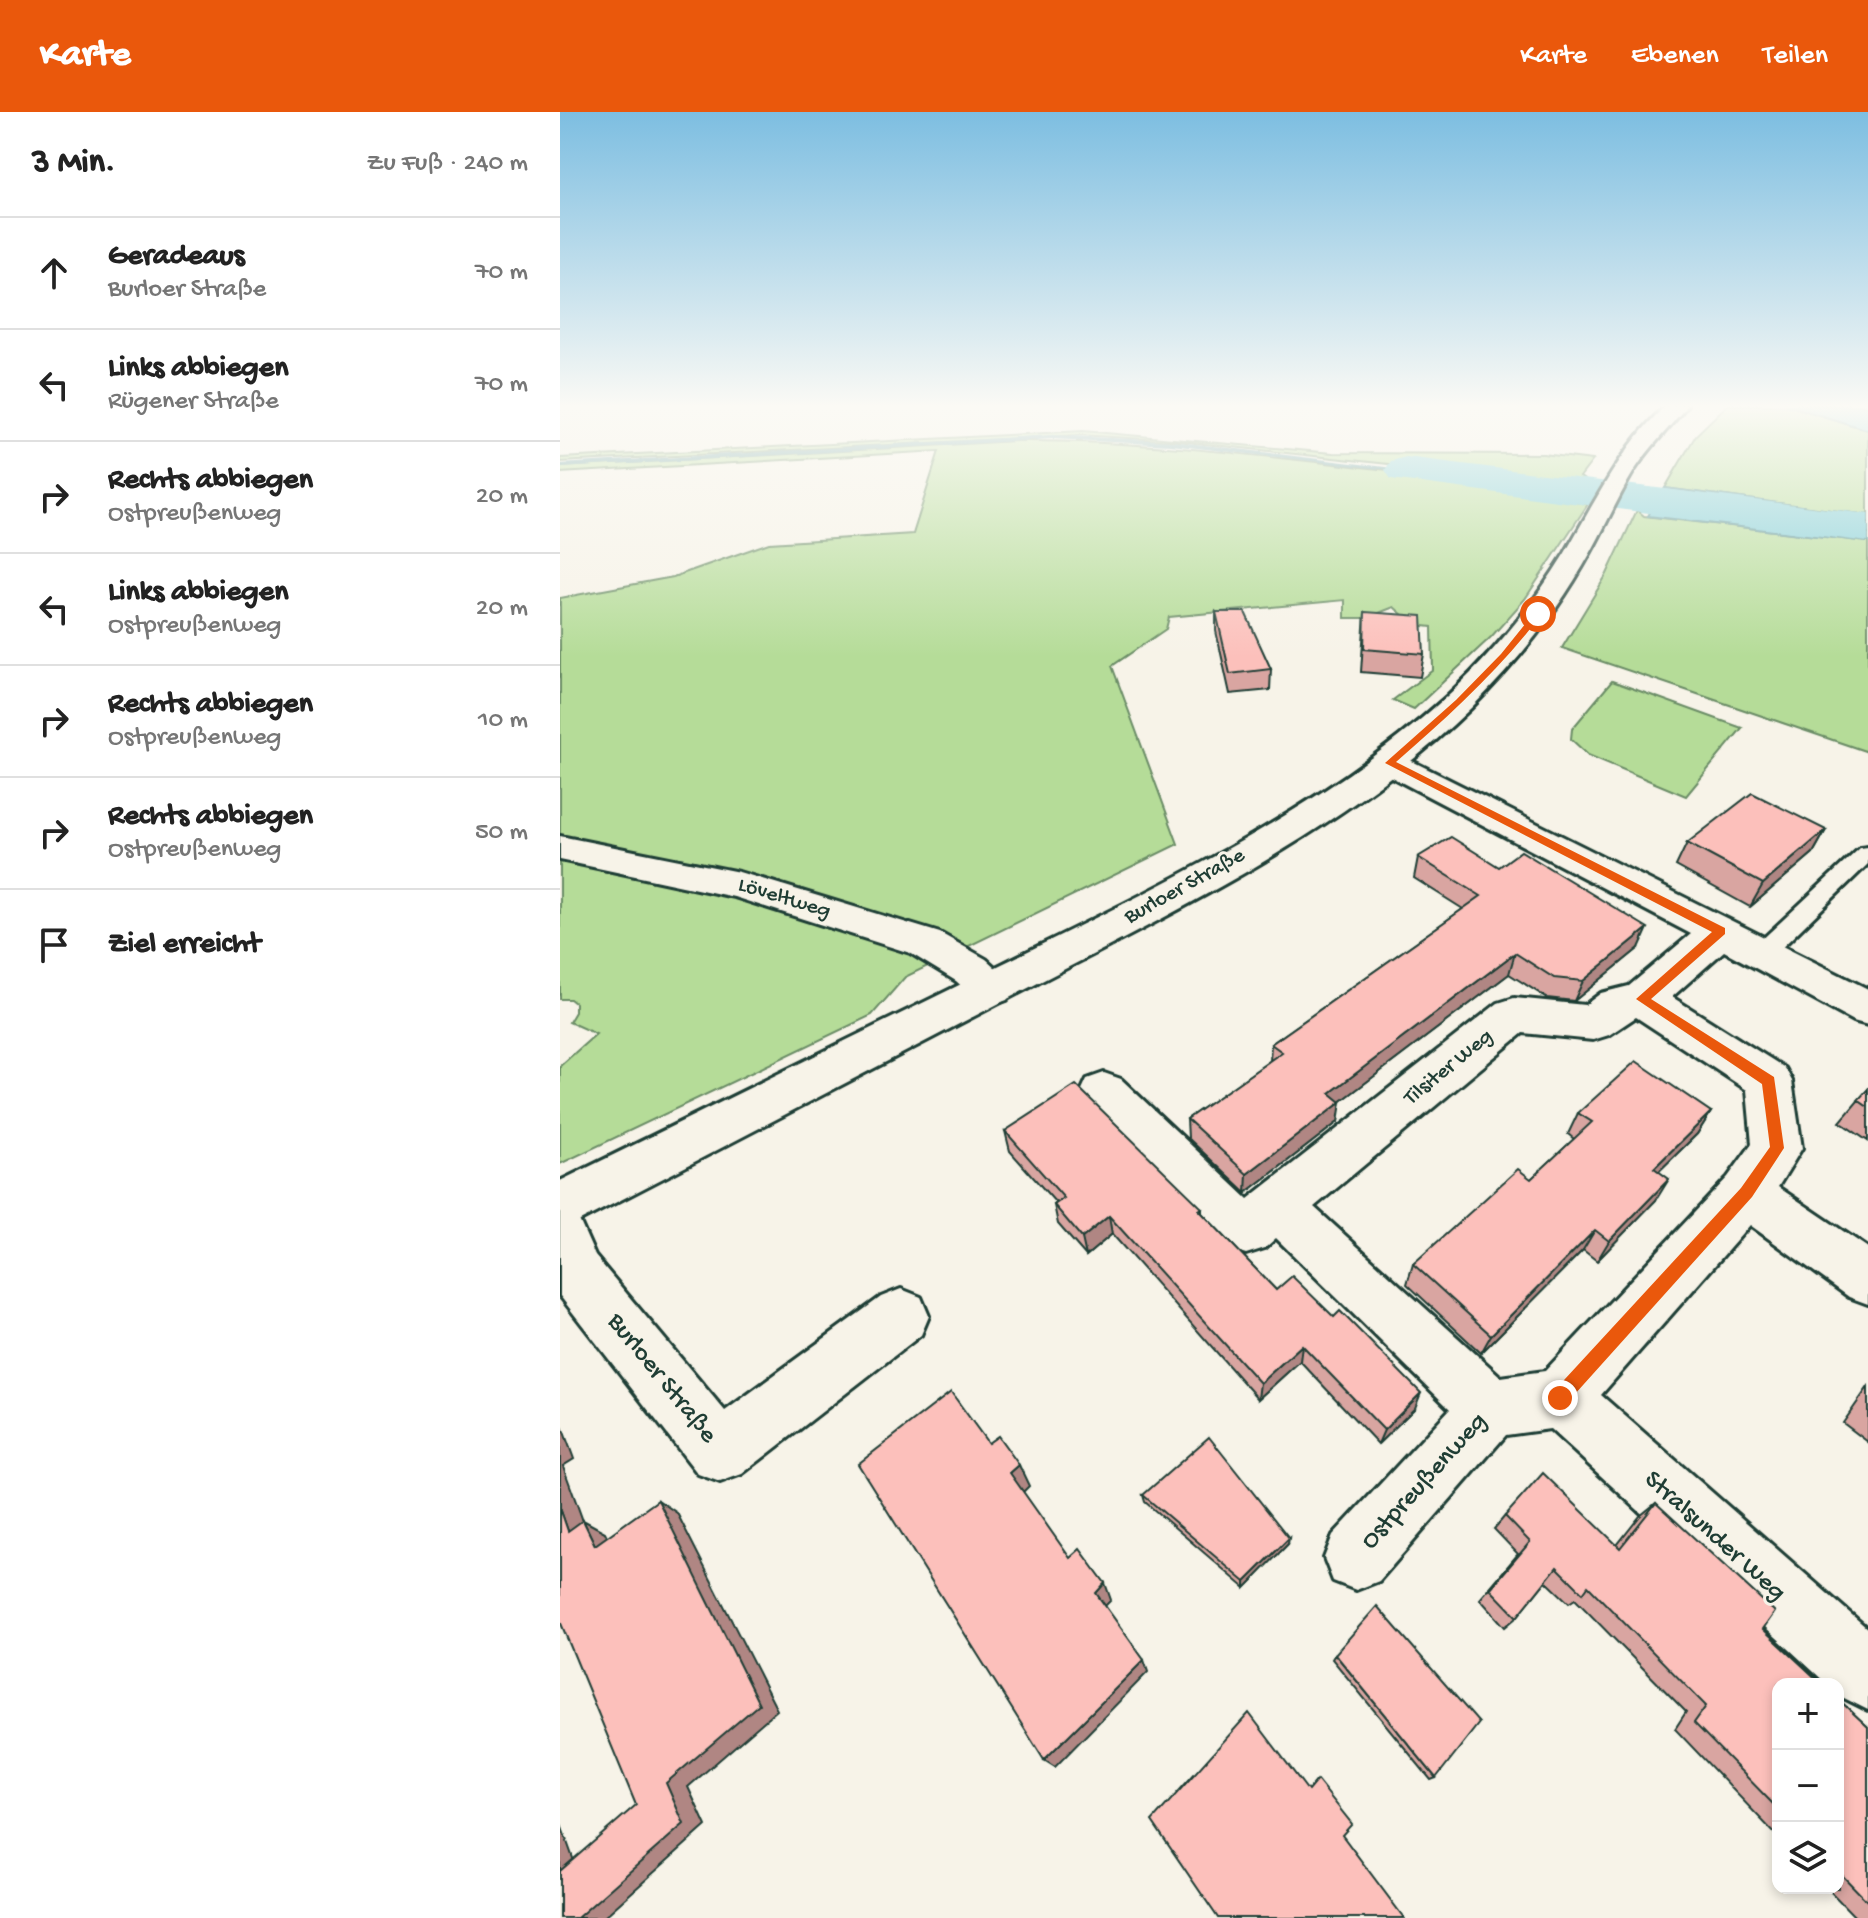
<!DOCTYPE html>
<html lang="de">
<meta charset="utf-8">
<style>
body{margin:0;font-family:"Gochi Hand",sans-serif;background:#f6f6f6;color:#222}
.controls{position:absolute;right:24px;bottom:24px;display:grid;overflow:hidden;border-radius:16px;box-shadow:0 4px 12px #0003}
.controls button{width:72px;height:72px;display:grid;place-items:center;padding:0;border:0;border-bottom:2px solid #e0e0e0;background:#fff;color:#222;font:40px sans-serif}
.stop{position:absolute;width:24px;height:24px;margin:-18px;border:6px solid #ea580c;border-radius:50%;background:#fff}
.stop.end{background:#ea580c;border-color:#fff;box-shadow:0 2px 8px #0008}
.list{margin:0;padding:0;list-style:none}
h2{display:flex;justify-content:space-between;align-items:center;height:104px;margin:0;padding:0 32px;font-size:34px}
h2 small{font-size:26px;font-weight:400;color:#767676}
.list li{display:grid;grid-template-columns:52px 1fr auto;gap:24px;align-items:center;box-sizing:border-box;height:112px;padding:0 32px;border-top:2px solid #e0e0e0}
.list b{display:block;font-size:30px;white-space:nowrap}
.list p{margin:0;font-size:26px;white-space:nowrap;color:#767676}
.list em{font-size:26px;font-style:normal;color:#767676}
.icon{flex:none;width:44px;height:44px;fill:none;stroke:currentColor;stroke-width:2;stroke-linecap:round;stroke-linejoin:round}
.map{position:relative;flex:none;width:1308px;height:1806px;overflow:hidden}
header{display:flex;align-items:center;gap:48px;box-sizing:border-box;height:112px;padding:0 40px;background:#ea580c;color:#fff}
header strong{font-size:38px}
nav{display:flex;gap:44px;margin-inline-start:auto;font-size:28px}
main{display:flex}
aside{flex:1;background:#fff}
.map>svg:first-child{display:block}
</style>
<header>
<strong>Karte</strong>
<nav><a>Karte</a><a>Ebenen</a><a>Teilen</a></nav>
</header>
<main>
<aside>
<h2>3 Min.<small>Zu Fuß · 240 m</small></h2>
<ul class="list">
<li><svg class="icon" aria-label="ahead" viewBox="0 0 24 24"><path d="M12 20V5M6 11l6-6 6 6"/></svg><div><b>Geradeaus</b><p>Burloer Straße</p></div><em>70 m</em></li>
<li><svg class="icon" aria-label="left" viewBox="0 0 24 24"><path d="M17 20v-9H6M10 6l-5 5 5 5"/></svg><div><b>Links abbiegen</b><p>Rügener Straße</p></div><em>70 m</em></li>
<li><svg class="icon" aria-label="right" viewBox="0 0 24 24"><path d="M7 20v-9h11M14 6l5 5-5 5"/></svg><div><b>Rechts abbiegen</b><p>Ostpreußenweg</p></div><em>20 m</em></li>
<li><svg class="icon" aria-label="left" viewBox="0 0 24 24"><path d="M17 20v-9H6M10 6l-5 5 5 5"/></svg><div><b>Links abbiegen</b><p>Ostpreußenweg</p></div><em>20 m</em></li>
<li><svg class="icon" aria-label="right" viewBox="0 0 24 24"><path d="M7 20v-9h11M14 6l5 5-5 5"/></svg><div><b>Rechts abbiegen</b><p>Ostpreußenweg</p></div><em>10 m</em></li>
<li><svg class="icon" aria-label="right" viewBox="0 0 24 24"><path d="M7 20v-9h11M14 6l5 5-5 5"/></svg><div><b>Rechts abbiegen</b><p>Ostpreußenweg</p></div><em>50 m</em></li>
<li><svg class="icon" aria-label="arrive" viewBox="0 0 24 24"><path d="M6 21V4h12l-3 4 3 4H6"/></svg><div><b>Ziel erreicht</b></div></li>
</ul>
</aside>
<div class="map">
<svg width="1308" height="1806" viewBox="0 0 1308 1806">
<rect width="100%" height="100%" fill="#f7f3e8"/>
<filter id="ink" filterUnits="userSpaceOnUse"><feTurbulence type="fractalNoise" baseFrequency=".0125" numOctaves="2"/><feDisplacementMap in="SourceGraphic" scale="16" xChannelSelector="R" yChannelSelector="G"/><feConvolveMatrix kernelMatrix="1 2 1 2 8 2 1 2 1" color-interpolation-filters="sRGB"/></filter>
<g filter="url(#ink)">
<!-- green -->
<g fill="#b5dc98" stroke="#6a8c66" stroke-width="2">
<polygon points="1167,293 1227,293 1308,318 1308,403 1105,376 1136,323"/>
<polygon points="523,319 773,341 983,342 1033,348 1020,365 1031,372 879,354 847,354 616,329 519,323 0,350 0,346"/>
<path d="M 456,329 C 587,328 717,346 847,360 L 880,370 L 1028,392 L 965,487 L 931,525 L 854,597 L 833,588 L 873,558 L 872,515 L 854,513 L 834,495 L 806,506 L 785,506 L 785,488 L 609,505 L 606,517 L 552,554 L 618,732 L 345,865 L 312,903 L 0,1052 L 0,954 L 36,922 L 9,910 L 15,900 L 15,891 L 10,887 L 0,887 L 0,486 L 113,465 L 209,431 L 353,422 L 379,339 L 0,361 L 0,355 Z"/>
<polygon points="1077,398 1084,404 1308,430 1308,640 1002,536 1047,462"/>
<polygon points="1052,569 1182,616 1126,684 1028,643 1011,627 1012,617"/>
</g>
<!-- water -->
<g fill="#7dcdd7" stroke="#579396" stroke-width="2">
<polygon points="1227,293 1303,293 1308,294 1308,318"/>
<polygon points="1105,376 1308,403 1308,430 1088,404"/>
</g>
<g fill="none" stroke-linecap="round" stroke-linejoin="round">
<!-- shore -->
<polyline stroke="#457775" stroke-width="2" points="1308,411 1111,385 1104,395 1107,399 1308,422"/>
<!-- stream -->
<polygon fill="#579396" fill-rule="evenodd" points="492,323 611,329 850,358 846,360 611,333 492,327 0,356 0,352"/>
<!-- river -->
<polygon fill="#7dcdd7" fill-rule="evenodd" points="846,345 1308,402 1308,430 831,367 825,358 831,349"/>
<!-- lane casing -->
<g stroke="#1f3d34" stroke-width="6">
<polygon id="lane" points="1308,735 1308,752 1210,847 1194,847 1191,841 1194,835 1300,736"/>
</g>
<!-- street casing -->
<g stroke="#1f3d34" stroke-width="6">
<g id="street">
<path d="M 830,641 L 842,644 L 1308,877 L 1308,913 L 1293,909 L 1164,839 L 1112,885 L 1225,956 L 1232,969 L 1242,1036 L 1218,1075 L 1308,1136 L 1308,1192 L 1289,1185 L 1190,1113 L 1041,1283 L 1308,1517 L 1308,1598 L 1278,1583 L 1278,1572 L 1267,1572 L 990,1317 L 946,1323 L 819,1469 L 796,1478 L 773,1469 L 764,1446 L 773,1423 L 890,1297 L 716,1126 L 705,1136 L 686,1142 L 667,1136 L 527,993 L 521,980 L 527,967 L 544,961 L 561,967 L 688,1087 L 938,891 L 954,886 L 1025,893 L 1041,881 L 1069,874 L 1131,822 L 818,658 L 813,651 L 818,644 ZM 1076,905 L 1187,978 L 1192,1032 L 1168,1065 L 985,1259 L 941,1265 L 754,1095 L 963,921 L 1033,928 L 1049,923 Z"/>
<polygon points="0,724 179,760 380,821 426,847 447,866 453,877 447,888 432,893 417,888 396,869 350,841 174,785 0,748"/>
<polygon points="0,1101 19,1108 35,1144 165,1299 321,1185 341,1177 361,1185 369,1204 361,1223 182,1362 160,1370 138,1362 0,1184"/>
</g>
</g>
<!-- secondary casing -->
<g stroke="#1f3d34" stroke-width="6">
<path id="secondary" d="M 1106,293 L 1127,293 C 1110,316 1090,334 1074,359 C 1058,385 1046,413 1031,440 C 999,498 958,550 911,596 C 789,715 626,794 476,872 C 324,951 171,1031 18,1110 L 0,1117 L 0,1069 C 147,997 295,924 442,852 C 596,776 758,701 886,585 C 932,543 972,494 1005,441 C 1036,388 1061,336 1106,293 Z"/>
</g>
<!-- lane -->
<use href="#lane" fill="#f7f3e8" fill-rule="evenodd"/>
<!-- street -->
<use href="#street" fill="#f7f3e8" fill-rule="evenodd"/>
<!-- secondary -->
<use href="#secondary" fill="#f7f3e8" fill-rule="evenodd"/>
</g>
<!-- wall -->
<g fill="#d9a5a1" stroke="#1f3d34" stroke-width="2">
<polygon points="656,500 711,557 710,578 670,582 656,519"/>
<polygon points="805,500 864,542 860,565 801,560"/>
<polygon points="1266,718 1253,741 1190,795 1116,754 1127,731"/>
<polygon points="858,745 939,755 1079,836 1014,889 987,886 949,862 780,990 778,1010 686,1081 628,1026 627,1007 710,949 711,932 903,797 854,766"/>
<polygon points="1308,977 1308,1029 1280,1010"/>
<polygon points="1151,1000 1137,1022 1099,1059 1096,1088 1037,1149 1023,1138 921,1241 847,1172 853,1152 971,1067 1014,1027 1008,1022 1018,1001"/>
<polygon points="445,1019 642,1096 642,1101 716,1178 855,1296 818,1332 740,1249 698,1287 552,1122 526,1144 498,1112 494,1093 496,1091 450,1039"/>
<polygon points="1308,1275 1308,1330 1283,1311"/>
<polygon points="583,1383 728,1432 685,1476 585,1390"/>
<polygon points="1096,1391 1203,1517 1218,1572 1218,1725 1115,1617 1126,1600 1015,1487 1009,1491 986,1469 957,1505 945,1515 920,1487 958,1442 934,1417 945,1404 1057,1433 1080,1404"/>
<polygon points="775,1542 876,1666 871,1668 772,1547"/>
<polygon points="1278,1587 1308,1615 1308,1806 1296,1806 1267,1776 1278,1776"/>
</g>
<!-- shaded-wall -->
<g fill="#b08683" stroke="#1f3d34" stroke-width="2">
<polygon points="1266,718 1253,741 1190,795 1203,772"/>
<polygon points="1088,816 1079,836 1014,889 1023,869"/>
<polygon points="955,841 949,862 767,1000 770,981"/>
<polygon points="781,990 778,1010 686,1081 687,1062"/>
<polygon points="1151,1000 1137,1022 1081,1077 1094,1056"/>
<polygon points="1109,1067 1096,1088 1037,1149 1049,1129"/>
<polygon points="549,1104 552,1122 526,1144 522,1126"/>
<polygon points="1035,1118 1023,1138 921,1241 931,1223"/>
<polygon points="742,1233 740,1249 698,1287 700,1271"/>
<polygon points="861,1281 855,1296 818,1332 824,1318"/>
<polygon points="0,1309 14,1347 3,1354 31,1431 8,1419 0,1396"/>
<polygon points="459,1353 469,1374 461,1382 450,1361"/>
<polygon points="98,1388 117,1401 217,1598 128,1675 146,1714 43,1806 17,1806 106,1671"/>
<polygon points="23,1408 45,1420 57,1445 35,1433"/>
<polygon points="729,1426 728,1432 685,1476 685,1470"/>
<polygon points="545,1471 551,1488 542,1497 536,1481"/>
<polygon points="584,1548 588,1560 495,1655 484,1648"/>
<polygon points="0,1710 20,1766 0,1766"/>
</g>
<!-- building -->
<g fill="#fcc0bb" stroke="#1f3d34" stroke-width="2">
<polygon points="656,500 685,500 711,557 670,562"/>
<polygon points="805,500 862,504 864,542 804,537"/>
<polygon points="1192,681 1266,718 1203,772 1127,731"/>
<polygon points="891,725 939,755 961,739 1088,816 1023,869 994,866 955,841 770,981 781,990 687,1062 627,1007 722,940 711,932 921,784 858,745"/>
<polygon points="1076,949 1151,1000 1094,1056 1109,1067 1049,1129 1035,1118 931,1223 853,1152 958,1057 971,1067 1032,1010 1018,1001"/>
<polygon points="516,973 642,1096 639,1098 716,1178 732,1164 774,1205 780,1199 861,1281 824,1318 742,1233 700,1271 549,1104 522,1126 494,1093 504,1086 445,1019"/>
<polygon points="1308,977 1308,995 1298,988"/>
<polygon points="391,1280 428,1331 438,1324 459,1353 450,1361 510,1446 520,1437 545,1471 536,1481 584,1548 484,1648 298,1352"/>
<polygon points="649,1325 729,1426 685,1470 583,1383"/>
<polygon points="983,1361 1060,1436 1096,1391 1215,1500 1203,1517 1262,1572 1218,1572 1218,1697 1134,1611 1146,1594 1028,1474 1023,1481 997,1455 957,1505 930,1477 970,1430 945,1404"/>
<polygon points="98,1388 199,1592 106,1671 124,1712 17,1806 0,1806 0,1759 76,1693 0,1509 0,1396 8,1419 23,1408 35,1433"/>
<polygon points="817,1494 919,1611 876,1666 775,1542"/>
<polygon points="1278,1587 1308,1615 1308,1790 1278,1759"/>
<polygon points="689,1601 748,1679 757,1668 792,1712 782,1723 844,1806 658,1806 592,1709"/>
</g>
</g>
<!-- sky -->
<linearGradient id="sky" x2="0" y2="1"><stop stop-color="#7dbee1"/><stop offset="0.54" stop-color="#fbfaf5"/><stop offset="1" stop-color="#fbfaf5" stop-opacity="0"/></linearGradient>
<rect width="1308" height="545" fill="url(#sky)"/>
<!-- route -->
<path fill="#ea580c" d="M 975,500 L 982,502 C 939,558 889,604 836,650 L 1165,816 L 1165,822 L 1091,887 L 1214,965 L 1224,1036 L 1192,1085 L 1006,1292 L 1000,1295 L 993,1292 L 991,1286 L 993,1280 L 1181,1076 L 1210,1035 L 1202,972 L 1076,887 L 1152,820 L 825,651 L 896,588 L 941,542 Z"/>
<g text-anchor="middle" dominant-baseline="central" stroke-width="6" stroke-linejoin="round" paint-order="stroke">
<!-- street labels -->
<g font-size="22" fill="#1f3d34" stroke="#f7f3e8">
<text transform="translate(625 775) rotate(-29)">Burloer Straße</text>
<text transform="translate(224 787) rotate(17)">Löveltweg</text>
<text transform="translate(889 956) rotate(-39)">Tilsiter Weg</text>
</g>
<!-- near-street labels -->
<g font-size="26" fill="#1f3d34" stroke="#f7f3e8">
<text transform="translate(101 1267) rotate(51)">Burloer Straße</text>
<text transform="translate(865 1370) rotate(-48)">Ostpreußenweg</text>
<text transform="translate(1154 1425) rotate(42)">Stralsunder Weg</text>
</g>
</g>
</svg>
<div class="controls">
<button>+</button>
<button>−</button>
<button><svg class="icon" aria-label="layers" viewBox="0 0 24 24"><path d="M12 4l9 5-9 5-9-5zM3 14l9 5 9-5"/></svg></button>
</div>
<div class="stop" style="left:978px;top:502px"></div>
<div class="stop end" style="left:1000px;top:1286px"></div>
</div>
</main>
